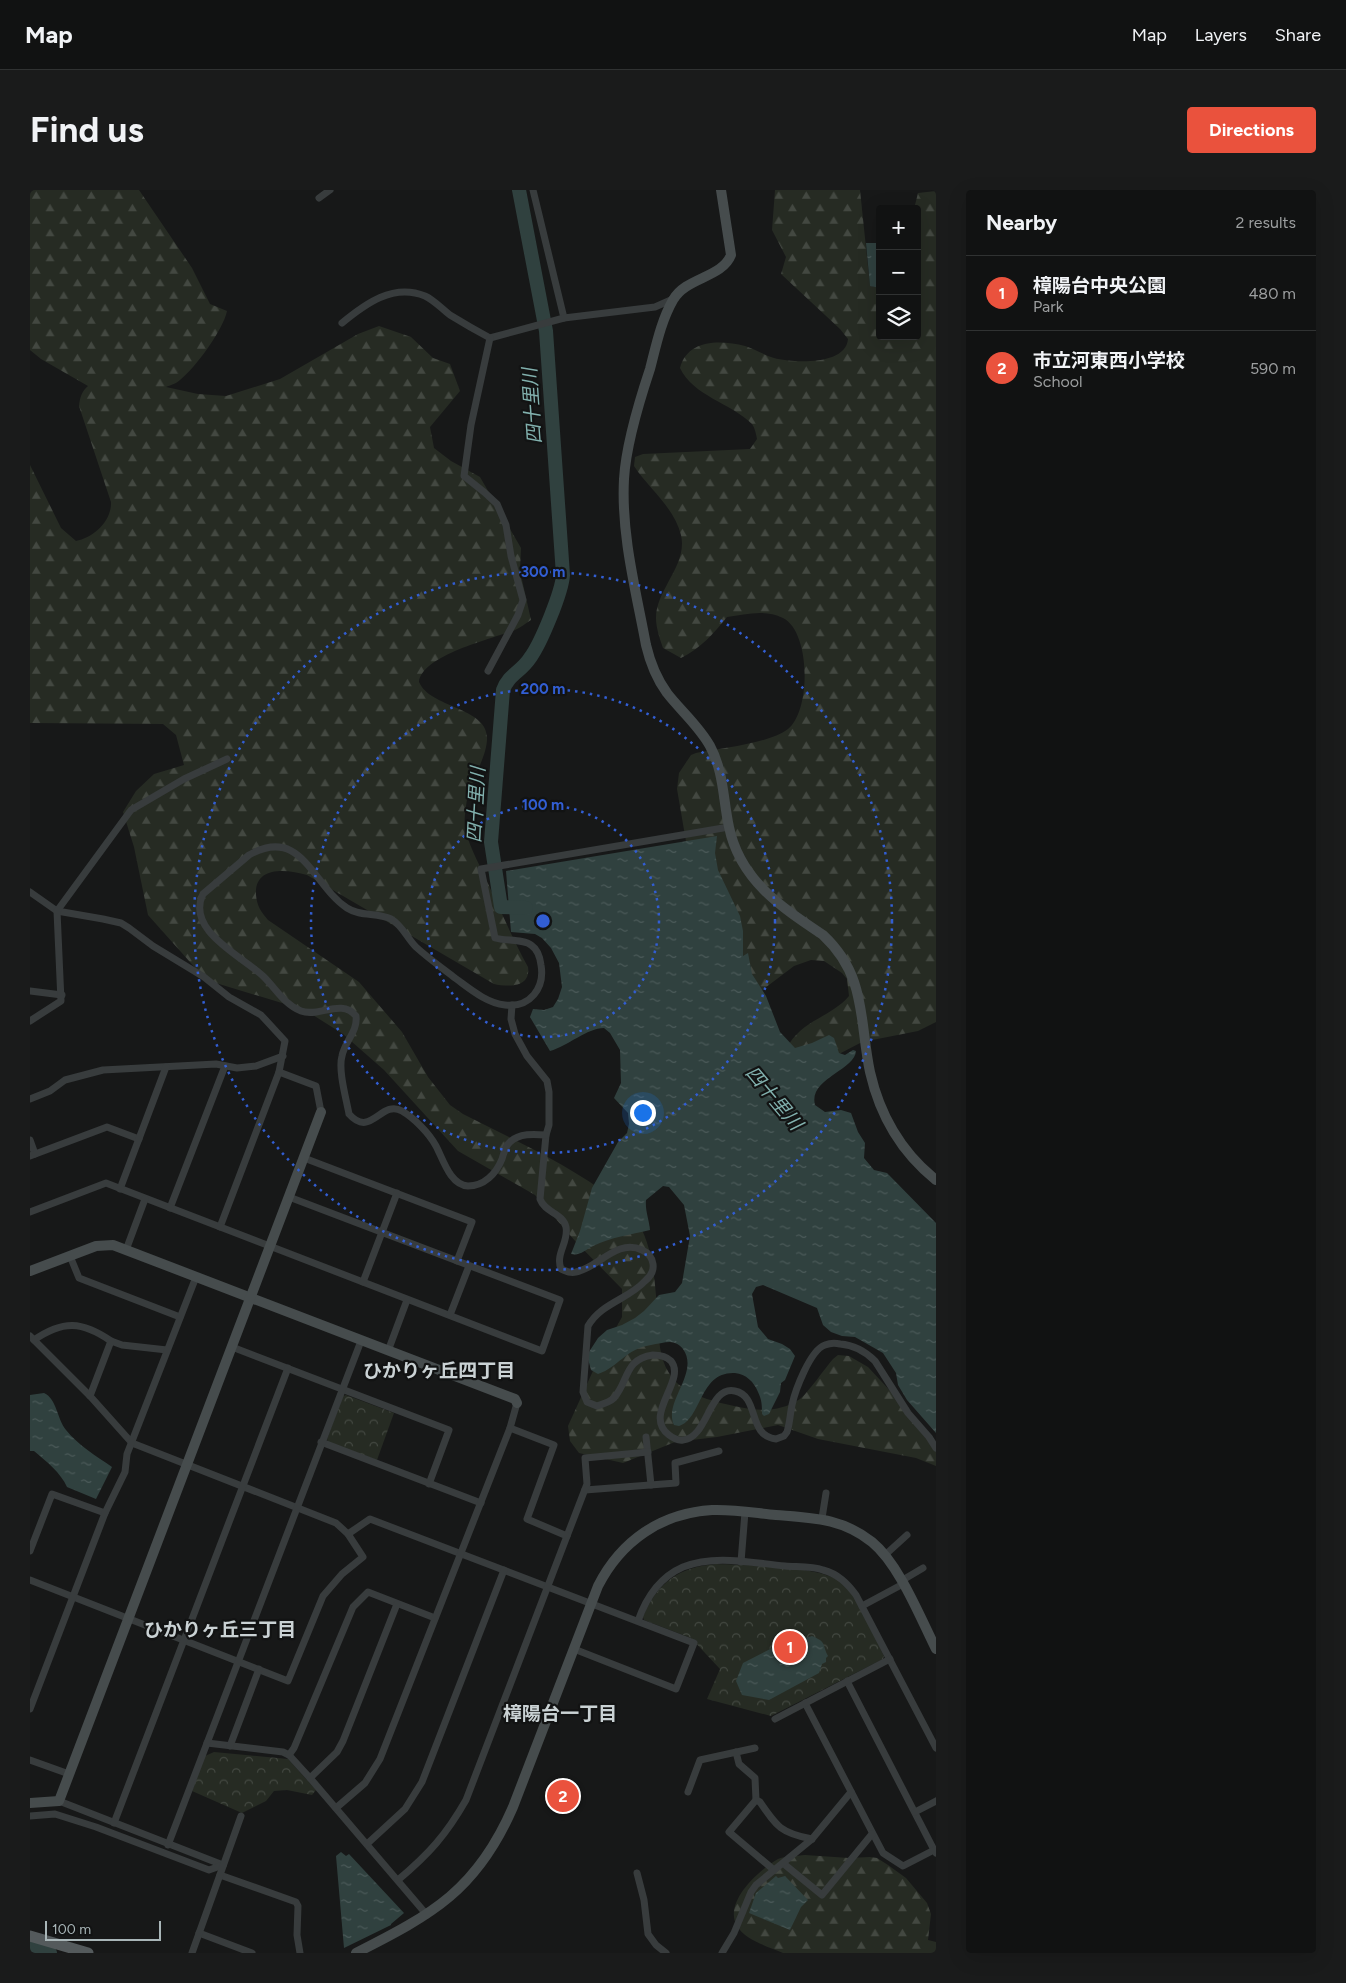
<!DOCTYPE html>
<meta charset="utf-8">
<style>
body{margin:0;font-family:Figtree,"Noto Sans JP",sans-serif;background:#1a1b1b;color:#f1f3f6}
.controls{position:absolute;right:15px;top:15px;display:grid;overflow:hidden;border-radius:5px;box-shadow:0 5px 20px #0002}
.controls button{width:45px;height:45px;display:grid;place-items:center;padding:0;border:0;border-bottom:1px solid #303232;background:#111212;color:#f1f3f6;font:25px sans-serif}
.scale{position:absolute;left:15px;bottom:12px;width:116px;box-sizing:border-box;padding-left:5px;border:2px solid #a9b6b8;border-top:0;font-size:14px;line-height:18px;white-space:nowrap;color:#a9b6b8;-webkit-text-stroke:4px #121313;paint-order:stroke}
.you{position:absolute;left:612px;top:922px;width:18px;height:18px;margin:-12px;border:4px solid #fff;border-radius:50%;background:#1a73e8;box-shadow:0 0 0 8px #1a73e833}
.badge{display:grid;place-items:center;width:32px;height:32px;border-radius:50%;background:#ea523d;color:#fff;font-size:16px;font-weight:700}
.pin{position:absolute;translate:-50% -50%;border:2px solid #fff;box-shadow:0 1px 5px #0006}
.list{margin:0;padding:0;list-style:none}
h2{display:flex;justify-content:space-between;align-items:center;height:65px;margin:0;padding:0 20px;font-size:21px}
h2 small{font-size:16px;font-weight:400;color:#9c9e9f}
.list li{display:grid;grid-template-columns:32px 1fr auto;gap:15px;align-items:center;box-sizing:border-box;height:75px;padding:0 20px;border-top:1px solid #303232}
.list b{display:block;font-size:19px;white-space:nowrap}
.list p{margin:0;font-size:16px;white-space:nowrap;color:#9c9e9f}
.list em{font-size:16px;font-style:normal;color:#9c9e9f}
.icon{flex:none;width:28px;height:28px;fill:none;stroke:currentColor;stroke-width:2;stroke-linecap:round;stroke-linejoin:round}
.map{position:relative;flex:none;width:906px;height:1763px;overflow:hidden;border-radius:5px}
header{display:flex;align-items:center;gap:30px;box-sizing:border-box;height:70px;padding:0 25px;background:#111212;border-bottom:1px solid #303232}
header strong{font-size:24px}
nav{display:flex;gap:28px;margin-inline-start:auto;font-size:18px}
.intro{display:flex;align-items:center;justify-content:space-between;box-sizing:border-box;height:120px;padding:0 30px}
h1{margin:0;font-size:35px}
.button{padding:12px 22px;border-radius:5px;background:#ea523d;color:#fff;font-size:18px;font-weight:700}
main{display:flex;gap:30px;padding:0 30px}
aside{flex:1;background:#111212;border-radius:5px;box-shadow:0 5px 20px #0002}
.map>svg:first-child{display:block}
</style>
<header>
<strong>Map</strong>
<nav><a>Map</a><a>Layers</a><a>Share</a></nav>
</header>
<div class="intro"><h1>Find us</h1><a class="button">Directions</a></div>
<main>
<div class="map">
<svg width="906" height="1763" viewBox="0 0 906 1763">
<defs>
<pattern id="forest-firs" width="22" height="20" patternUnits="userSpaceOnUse" patternTransform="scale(1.25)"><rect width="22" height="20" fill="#262b23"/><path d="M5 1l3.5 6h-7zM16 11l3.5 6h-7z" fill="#434841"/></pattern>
<pattern id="park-crowns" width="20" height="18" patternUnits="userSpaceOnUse" patternTransform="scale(1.25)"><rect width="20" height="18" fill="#262b23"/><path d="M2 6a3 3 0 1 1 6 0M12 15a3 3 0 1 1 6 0" fill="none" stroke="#434841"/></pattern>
<pattern id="water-ripples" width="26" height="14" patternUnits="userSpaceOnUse" patternTransform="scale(1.25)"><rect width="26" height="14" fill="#30413f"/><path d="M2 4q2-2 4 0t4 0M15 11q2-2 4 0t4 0" fill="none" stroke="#4b5a59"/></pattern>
</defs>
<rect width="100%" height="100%" fill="#171818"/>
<!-- forest -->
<g fill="url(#forest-firs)">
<path d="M 0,0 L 109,0 L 162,78 L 180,114 L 197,121 C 193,140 166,177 150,190 C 146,194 140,195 136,197 L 168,204 L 196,206 L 250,189 L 328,144 L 349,136 L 381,147 L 403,168 L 420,174 L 430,201 L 400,237 L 404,258 L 421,271 L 450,287 L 491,358 L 490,381 L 501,430 C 496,433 490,438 485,440 C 462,449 392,465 389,492 C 400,518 456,517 457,547 C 458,566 438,595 436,616 C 435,623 434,632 435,639 C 440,659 452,679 460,698 C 473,725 484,752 498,777 C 501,798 478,797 464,794 L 277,685 C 256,679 224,676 226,705 C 227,716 231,722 238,730 L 329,792 L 372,842 L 398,887 L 420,915 L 433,924 C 484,950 538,974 584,1009 C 590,1014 600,1019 604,1026 C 625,1056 625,1097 628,1132 C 629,1149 629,1167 639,1183 C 651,1204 682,1211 704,1216 C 727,1221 749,1223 770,1209 C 777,1204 796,1177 803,1169 L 808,1165 L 819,1166 L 838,1177 L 864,1205 L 906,1257 L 906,1276 L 886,1268 L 788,1249 L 748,1235 L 687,1247 L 645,1252 L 593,1273 L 549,1263 L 540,1251 L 538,1236 L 567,1172 L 592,1127 L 592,1099 L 546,1052 L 505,1005 L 428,961 L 354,880 L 313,844 L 275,820 L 176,790 L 118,725 L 104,657 L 93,622 L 106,601 L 124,584 L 154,575 L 146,545 L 133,534 L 0,533 L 0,275 L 31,338 L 46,351 C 63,348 82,331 81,312 L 49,216 C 50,207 52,201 58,196 L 11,169 L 0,160 Z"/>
<path d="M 745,0 L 830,0 L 840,96 L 850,98 L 850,146 L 887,146 L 887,19 L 884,19 L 888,3 L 906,1 L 906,832 L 888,841 L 832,852 L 809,864 L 783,873 L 759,854 C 775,829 801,827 819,806 L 817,789 L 812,783 L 794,771 L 781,770 L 764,776 L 698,826 L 659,669 L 647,599 L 649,583 L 661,565 L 666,563 C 691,558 738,554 758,539 C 781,521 781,442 753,428 C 735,419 716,424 697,427 C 684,443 670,459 651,468 L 633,458 C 630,449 626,438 626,428 C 626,399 658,375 651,345 C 644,317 619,299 604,276 L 605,267 L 613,264 L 720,259 L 727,249 C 726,244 725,238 722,234 C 701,213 663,206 650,178 C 658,149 690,150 715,156 C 725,159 734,165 744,168 C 762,173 816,176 818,149 L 810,139 L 751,84 L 756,67 L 742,40 Z"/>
<path d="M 775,1665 L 819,1668 L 840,1667 L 847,1668 L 858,1675 L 876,1688 L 897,1713 L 901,1724 L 898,1750 L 906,1752 L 906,1763 L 753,1763 C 739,1757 715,1750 707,1736 C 693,1712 729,1680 748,1669 C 755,1666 767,1666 775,1665 Z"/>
</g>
<!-- park -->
<g fill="url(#park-crowns)">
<polygon points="316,1205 364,1223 347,1270 298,1252 297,1249 313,1206"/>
<path d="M 686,1374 C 715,1375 790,1376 811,1392 C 830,1407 843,1444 854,1466 L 853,1469 L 741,1526 L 677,1509 L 690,1479 L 661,1448 L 614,1430 L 613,1427 C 627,1393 649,1377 686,1374 Z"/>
<polygon points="184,1562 258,1569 286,1600 282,1605 257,1600 244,1601 236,1611 212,1623 162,1601 175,1566"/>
</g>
<!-- water -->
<g fill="url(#water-ripples)">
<polygon points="836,53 850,53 850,98 840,96"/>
<path d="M 687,646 L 685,663 L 688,680 L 710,726 L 713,741 L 713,766 L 718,763 L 722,784 L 736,806 L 750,842 L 765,858 L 782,853 L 799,845 L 804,848 L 809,863 L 815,865 L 823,860 L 826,861 C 825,880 778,889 785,915 L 795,922 L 811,920 L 821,923 L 828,942 L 835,953 L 834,968 L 844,980 L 857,983 L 906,1033 L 906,1243 L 877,1210 L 868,1195 L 866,1183 L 853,1163 L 825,1147 L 812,1146 L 801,1142 L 793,1135 L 787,1118 L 733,1095 L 726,1097 L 722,1104 L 728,1137 L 738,1149 L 752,1154 L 760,1159 L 765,1166 L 755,1190 L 751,1193 L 750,1202 L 739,1224 L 734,1226 L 732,1224 C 732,1216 732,1210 728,1202 C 724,1192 716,1184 705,1183 C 669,1181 672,1229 649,1236 L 644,1235 C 633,1212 670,1183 653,1159 C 650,1155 645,1152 640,1152 C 634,1152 627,1154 621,1155 C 595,1159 589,1177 568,1184 L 561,1180 L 557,1165 L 568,1148 L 577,1140 L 592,1135 L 605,1128 L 614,1121 L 629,1105 L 645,1102 L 652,1093 L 660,1046 L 654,1015 L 639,997 L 633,996 L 616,1010 C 615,1021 619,1029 620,1040 C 600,1045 581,1047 563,1056 C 555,1060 550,1066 541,1064 L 550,1041 L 562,998 L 588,952 L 597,943 L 599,934 L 598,923 L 584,908 L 591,893 L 590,860 L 580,843 L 574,838 C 557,838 538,856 520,861 L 500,827 L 503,819 L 514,820 L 523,817 L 528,809 L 532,797 L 529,773 L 521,758 L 512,748 L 505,744 L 481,742 L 476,681 Z"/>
<path d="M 14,1203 C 27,1209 27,1229 36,1240 C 48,1255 66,1266 82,1277 L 66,1309 L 37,1297 C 31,1283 16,1271 4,1261 L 0,1261 L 0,1205 Z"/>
<path d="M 782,1446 C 797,1452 792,1455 798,1466 L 796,1468 L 796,1472 L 792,1474 L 789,1483 L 739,1510 L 712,1505 L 706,1491 L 713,1473 L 744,1457 Z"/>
<polygon points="311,1662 316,1666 319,1664 374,1723 361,1734 361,1735 314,1758 306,1666"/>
<polygon points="746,1686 748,1688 755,1686 778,1710 771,1717 760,1740 719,1723 726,1703"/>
</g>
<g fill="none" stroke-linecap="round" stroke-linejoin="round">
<!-- river -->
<g stroke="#30413f" stroke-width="14">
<path d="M 489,0 L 516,141 L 533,385 C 532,402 511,453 500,468 C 491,482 479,484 473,500 L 461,652 L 471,717 L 496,718"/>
<polyline points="0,1757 20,1763"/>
</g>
<!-- street -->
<g stroke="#383c3d" stroke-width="7">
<polyline points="503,0 534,128"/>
<polyline points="289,8 300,0"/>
<path d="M 312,133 C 335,114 363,93 395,106 C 404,110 412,119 420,125 C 433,133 447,141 460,148 L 534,128 L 625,117 L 643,109"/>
<polyline points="458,481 488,425 493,410 481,366 476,335 467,314 454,302 434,286 441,235 460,148"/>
<polyline points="0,702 27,721 73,729 91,733 99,738 123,756 174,787 199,807 231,825 255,851 249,882 190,1037"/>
<polyline points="0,801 32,805"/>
<path d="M 482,815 L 481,829 L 485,844 L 497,866 L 517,891 L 519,902 L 519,935 L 516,945 L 510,1009 C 515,1023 533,1023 536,1037 C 539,1052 525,1064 531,1079 C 536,1081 540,1084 546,1082 C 568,1078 587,1048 612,1060 C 619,1063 622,1067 623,1074 C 624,1081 620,1087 615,1091 C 599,1109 571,1113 558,1136 L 553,1202 L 557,1212 L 567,1216 C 573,1214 580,1212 584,1208 C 599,1191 594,1169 623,1165 C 629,1165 636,1166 641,1171 C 657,1190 612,1225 639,1245 C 643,1248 648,1251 653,1250 C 678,1248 679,1195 705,1201 C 730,1206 717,1246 746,1249 L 754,1246 L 757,1242 C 760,1233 760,1224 762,1215 C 765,1201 780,1160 795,1155 C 800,1153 806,1153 810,1154 C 824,1155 835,1161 845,1171 L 878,1223 L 899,1247 L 906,1258"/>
<polyline points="0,831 31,811 27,721 101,620 154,589 197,569"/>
<polyline points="249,882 286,896 291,922"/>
<polyline points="0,909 20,901 35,890 73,880 186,874 207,878 226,876 253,866"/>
<path d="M 516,945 C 504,944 489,943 480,952 C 475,956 474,963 472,969 C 466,984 454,996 438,996 C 420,995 413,969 406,956 C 399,943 384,928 372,921 C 351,909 341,949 319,924 C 316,908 308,880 312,866 C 315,851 328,841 326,826 C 311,808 289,828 271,821 C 255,815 246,799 234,787 C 214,767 155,741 173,704 L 219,665 C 272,635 282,695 317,718 C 331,727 347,722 361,729 C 372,735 377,748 386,757 C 398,768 412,778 425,788 C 439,798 456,813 475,815 C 500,818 515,798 511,775 C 510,767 507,759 501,755 C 494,749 475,751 465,748 L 451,679 L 699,637"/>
<polyline points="0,950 5,964"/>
<polyline points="0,966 77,937 109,949"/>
<polyline points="274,968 442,1032 427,1071"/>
<polyline points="90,999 136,877"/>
<polyline points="140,1018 195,876"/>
<polyline points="0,1022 76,993 512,1161 530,1110 259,1007"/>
<polyline points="96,1060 115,1009"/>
<polyline points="40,1066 49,1088 150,1127"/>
<polyline points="333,1092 367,1003"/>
<polyline points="420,1125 439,1076"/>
<polyline points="0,1146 60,1206 102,1253 306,1333 318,1344 333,1367 312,1384 293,1406 258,1491 0,1390"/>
<path d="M 4,1150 C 33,1130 52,1131 81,1151"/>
<polyline points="202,1157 419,1240 399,1294"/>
<polyline points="358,1161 377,1110"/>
<polyline points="60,1206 81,1151 92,1155 137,1160"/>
<polyline points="616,1247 621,1295"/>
<polyline points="291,1252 451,1313"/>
<polyline points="555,1300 646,1293 645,1273 689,1261"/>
<polyline points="792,1328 796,1303"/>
<polyline points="318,1344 340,1329 664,1453 646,1499 544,1459"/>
<polyline points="537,1346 557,1294 555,1268 618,1262"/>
<polyline points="0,1361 22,1304 75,1323"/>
<polyline points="855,1365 877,1345"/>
<polyline points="711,1372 715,1322"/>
<polyline points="871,1391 893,1378"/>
<polyline points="832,1416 873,1394"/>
<path d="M 608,1431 C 616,1408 630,1387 653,1377 C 685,1364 722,1373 755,1376 C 768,1377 782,1376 793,1380 C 808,1384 817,1393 826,1405 L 906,1558"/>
<polyline points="817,1491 904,1660"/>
<polyline points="775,1513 853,1663 873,1676 904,1660 906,1663"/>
<polyline points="0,1519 75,1323 95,1282 97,1264 166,1087"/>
<polyline points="745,1529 860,1469"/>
<polyline points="177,1553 253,1562 259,1565 280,1588 397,1725"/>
<polyline points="200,1556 229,1479"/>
<polyline points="706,1562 709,1574 725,1588 726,1610"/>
<polyline points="259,1565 264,1558 323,1417 338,1402 405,1428"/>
<polyline points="0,1570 39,1584"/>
<polyline points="280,1588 307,1562 313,1551 367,1414"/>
<polyline points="658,1602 670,1570 725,1558"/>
<polyline points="29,1611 193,1675"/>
<polyline points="306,1618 335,1593 350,1569 480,1238 487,1213"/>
<polyline points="885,1622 906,1611"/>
<polyline points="0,1626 25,1624 66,1637 179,1680 193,1675"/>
<polyline points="84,1633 258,1178"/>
<polyline points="337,1654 375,1619 392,1592 474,1380"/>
<polyline points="138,1655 331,1151"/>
<polyline points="754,1674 792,1705 842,1644"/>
<path d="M 744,1680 L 699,1642 L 726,1610 L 730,1612 C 747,1637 751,1643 782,1649"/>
<polyline points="607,1683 614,1710 618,1744 626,1755 636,1763"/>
<polyline points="190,1685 266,1712 268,1716 267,1745 270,1763"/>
<path d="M 368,1690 C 399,1664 416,1645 436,1610 L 537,1346 L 497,1329 L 524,1255 L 480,1238"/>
<polyline points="169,1743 222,1763"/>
<polyline points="162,1763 211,1626"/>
<polyline points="692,1763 704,1743 721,1702 726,1695 782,1649 821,1602"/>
</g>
<!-- secondary -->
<g stroke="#464c4d" stroke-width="10">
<path d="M 691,0 L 701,65 C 692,88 656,87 643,110 C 631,131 626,156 620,179 C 609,212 596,254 594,289 C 591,345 606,401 616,455 C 620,472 626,488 637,503 C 651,521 669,536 680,556 C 694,582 693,610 699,637 C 710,690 751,717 793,745 C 837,786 829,830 840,882 C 850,926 871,962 906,990"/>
<polyline points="0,1081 66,1056 83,1055 485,1209 487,1213"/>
<polyline points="0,1613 29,1611 291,922"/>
<path d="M 326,1763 C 403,1724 447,1700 483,1617 L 568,1396 C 591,1351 631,1323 682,1320 C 703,1319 725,1323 746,1325 C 783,1328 812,1328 842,1352 C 869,1374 890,1427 906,1459"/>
</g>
<!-- primary -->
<polyline stroke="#545a5c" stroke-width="11" points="0,1746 58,1763"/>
</g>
<!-- distance rings -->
<g fill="none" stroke="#325ed3" stroke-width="2.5" stroke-dasharray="2.5 5">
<circle cx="513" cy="731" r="116"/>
<circle cx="513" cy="731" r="232"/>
<circle cx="513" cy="731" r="349"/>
</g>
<g text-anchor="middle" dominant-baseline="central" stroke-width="4.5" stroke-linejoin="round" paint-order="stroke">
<!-- water labels -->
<g font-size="19" font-style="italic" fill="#82b1ae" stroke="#121313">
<text transform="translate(502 216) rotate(-94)">四十里川</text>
<text transform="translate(446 615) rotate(-87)">四十里川</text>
<text transform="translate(744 908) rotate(50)">四十里川</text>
</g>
<!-- neighbourhood labels -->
<g font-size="19" font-weight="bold" fill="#cad2d4" stroke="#121313">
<text x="409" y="1180">ひかりヶ丘四丁目</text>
<text x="190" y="1439">ひかりヶ丘三丁目</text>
<text x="530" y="1523">樟陽台一丁目</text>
</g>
</g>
<circle cx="513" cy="731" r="8" fill="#325ed3" stroke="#121313" stroke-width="2.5"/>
<g font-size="15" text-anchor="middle" font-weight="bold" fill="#325ed3" stroke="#121313" stroke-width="4.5" stroke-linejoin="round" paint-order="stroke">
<text x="513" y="387">300 m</text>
<text x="513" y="504">200 m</text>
<text x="513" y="620">100 m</text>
</g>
</svg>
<div class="controls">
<button>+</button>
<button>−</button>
<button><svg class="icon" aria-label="layers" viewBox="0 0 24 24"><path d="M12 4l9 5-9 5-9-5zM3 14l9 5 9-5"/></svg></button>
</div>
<div class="scale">100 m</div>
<div class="you"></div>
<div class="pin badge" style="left:760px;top:1457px">1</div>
<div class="pin badge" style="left:533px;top:1606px">2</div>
</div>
<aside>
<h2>Nearby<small>2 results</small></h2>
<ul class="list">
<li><span class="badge">1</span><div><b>樟陽台中央公園</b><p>Park</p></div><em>480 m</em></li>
<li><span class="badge">2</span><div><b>市立河東西小学校</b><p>School</p></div><em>590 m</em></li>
</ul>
</aside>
</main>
